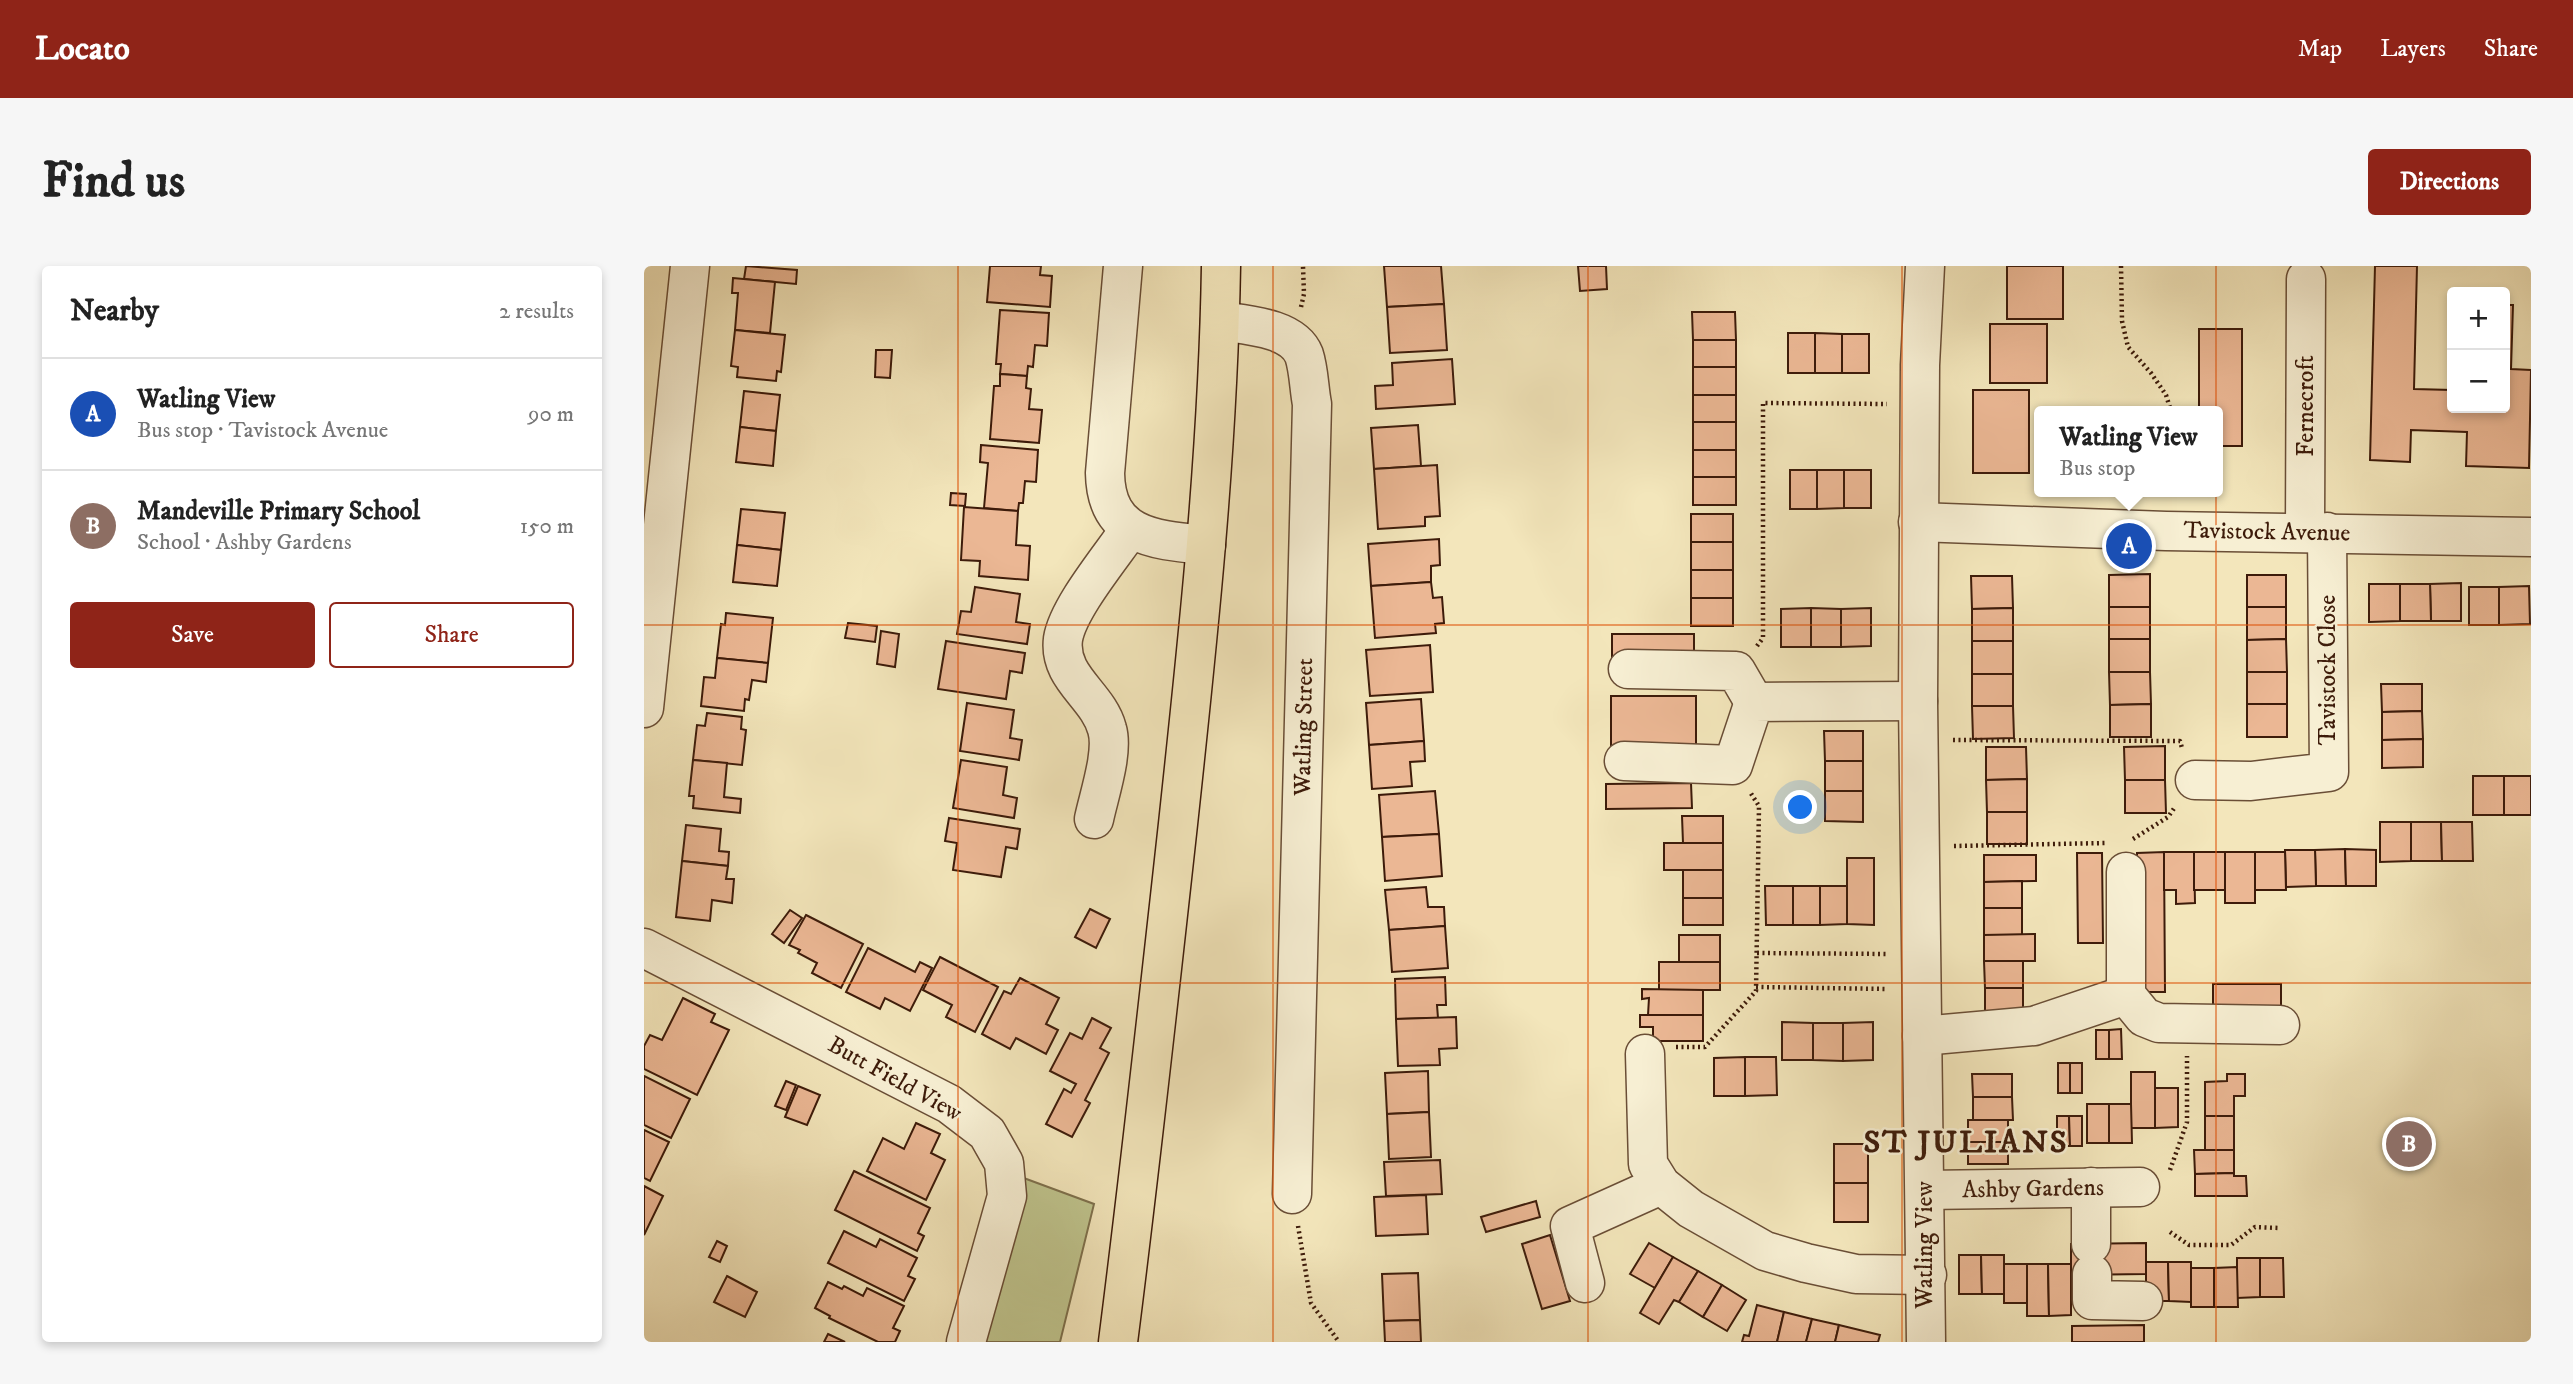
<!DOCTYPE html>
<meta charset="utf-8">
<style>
body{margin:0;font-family:"IM FELL DW Pica",serif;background:#f6f6f6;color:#222}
.controls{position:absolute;right:21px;top:21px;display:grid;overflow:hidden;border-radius:7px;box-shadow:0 4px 10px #0003}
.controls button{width:63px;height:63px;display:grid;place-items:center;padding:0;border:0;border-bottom:2px solid #e0e0e0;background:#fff;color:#222;font:35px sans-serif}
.you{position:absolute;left:1157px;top:542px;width:24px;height:24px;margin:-18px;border:5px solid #fff;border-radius:50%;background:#1a73e8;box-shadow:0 0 0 10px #1a73e833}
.badge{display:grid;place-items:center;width:46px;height:46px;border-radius:50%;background:#8f2418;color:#fff;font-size:23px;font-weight:700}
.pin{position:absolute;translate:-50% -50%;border:4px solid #fff;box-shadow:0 2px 7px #0006}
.popup{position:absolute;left:1390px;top:140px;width:189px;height:91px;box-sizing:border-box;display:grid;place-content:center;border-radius:7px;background:#fff;filter:drop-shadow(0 2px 5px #0005);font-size:23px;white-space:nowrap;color:#767676}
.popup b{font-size:26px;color:#222}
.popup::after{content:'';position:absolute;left:50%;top:100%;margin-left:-14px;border:14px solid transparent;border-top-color:#fff}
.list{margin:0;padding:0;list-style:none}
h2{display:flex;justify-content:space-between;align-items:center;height:91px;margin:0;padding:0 28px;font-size:30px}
h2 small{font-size:23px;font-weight:400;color:#767676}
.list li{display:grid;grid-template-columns:46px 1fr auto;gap:21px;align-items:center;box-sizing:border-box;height:112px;padding:0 28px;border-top:2px solid #e0e0e0}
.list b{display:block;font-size:26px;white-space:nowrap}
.list p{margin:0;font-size:23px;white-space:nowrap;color:#767676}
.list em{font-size:23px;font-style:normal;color:#767676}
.actions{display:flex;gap:14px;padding:21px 28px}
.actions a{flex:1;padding:16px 0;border:2px solid #8f2418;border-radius:7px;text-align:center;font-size:24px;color:#8f2418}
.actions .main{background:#8f2418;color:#fff}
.map{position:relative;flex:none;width:1887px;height:1076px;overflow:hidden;border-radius:7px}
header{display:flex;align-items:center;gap:42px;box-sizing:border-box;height:98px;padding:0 35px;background:#8f2418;color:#fff}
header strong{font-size:33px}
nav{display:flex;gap:38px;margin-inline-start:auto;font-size:24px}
.intro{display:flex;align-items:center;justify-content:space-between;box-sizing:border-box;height:168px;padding:0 42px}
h1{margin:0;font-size:49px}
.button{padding:18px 32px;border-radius:7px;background:#8f2418;color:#fff;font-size:24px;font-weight:700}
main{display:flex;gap:42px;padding:0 42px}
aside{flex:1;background:#fff;border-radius:7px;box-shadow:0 4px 10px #0003}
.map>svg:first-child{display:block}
</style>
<header>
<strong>Locato</strong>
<nav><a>Map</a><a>Layers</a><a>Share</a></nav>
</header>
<div class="intro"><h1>Find us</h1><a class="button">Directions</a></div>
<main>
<aside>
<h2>Nearby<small>2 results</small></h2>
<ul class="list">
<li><span class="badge" style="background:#1a4fb4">A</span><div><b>Watling View</b><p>Bus stop · Tavistock Avenue</p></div><em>90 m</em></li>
<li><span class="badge" style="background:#8d6e63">B</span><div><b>Mandeville Primary School</b><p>School · Ashby Gardens</p></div><em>150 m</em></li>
</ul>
<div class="actions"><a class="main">Save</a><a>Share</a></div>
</aside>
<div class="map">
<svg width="1887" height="1076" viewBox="0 0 1887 1076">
<rect width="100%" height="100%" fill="#f3e6bb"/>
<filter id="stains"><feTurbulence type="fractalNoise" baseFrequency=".00286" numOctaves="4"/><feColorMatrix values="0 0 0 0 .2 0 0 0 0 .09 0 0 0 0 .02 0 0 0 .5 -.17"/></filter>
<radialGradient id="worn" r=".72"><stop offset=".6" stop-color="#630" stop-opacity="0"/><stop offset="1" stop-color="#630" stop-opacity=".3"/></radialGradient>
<!-- green -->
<polygon fill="#bfc48d" stroke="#7e704c" stroke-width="2" points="377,911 450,938 416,1076 336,1076"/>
<!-- building -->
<g fill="#ebb794" stroke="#3d1b0a" stroke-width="2">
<polygon points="102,0 153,4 152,18 100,13"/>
<polygon points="346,0 397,0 396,9 408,10 406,41 343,36"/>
<polygon points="740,0 797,0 800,38 743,41"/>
<polygon points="934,0 962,0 963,23 936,25"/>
<rect x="1363" y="0" width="56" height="53"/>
<polygon points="1731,0 1773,0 1770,123 1808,124 1808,142 1861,142 1861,39 1869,39 1867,103 1887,104 1885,202 1822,200 1823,166 1767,164 1766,196 1726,194"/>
<polygon points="89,12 131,16 126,67 91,64 94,27 88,27"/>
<polygon points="800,38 803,84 746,87 743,41"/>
<polygon points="356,44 405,47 403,80 391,79 389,101 384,100 383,110 356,108 357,98 352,98"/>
<polygon points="1048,46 1091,46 1092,74 1049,74"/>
<rect x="1346" y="58" width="57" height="59"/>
<polygon points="1555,63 1598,63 1598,180 1574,180 1574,145 1555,145"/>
<polygon points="91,64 141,69 137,106 133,105 132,115 93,111 94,101 87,100"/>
<rect x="1144" y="67" width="27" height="40"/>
<polygon points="1171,67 1198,68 1198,107 1171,107"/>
<rect x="1198" y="68" width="27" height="39"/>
<rect x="1049" y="74" width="43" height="27"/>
<polygon points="232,84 248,84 246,112 231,111"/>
<polygon points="808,93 811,138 732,143 731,120 749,119 748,97"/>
<rect x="1049" y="101" width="43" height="28"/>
<polygon points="356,108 383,110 382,122 387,123 385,143 398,144 395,177 346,173 350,120 356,120"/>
<rect x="1329" y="124" width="56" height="83"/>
<polygon points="100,125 136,129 132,165 96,161"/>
<rect x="1049" y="129" width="43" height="27"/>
<rect x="1049" y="156" width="43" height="28"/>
<polygon points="774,159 777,200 730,203 727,162"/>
<polygon points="96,161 132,165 129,200 92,196"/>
<polygon points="337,179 394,184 392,216 381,215 379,237 375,237 374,245 340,242 344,197 336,196"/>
<rect x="1049" y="184" width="43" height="27"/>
<polygon points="793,199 796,250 781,251 781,260 734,263 730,203"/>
<rect x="1146" y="204" width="27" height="39"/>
<polygon points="1173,204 1200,204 1200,242 1173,243"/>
<rect x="1200" y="204" width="27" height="38"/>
<rect x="1049" y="211" width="43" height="28"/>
<polygon points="307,227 322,228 321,240 306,239"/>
<polygon points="320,241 374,245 372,279 386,280 384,314 335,310 336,295 317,294"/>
<polygon points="97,243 141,247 137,284 93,279"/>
<rect x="1047" y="248" width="42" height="28"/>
<polygon points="795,273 796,299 787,300 787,316 727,320 724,278"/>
<rect x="1047" y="276" width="42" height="28"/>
<polygon points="93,279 137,284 133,320 89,316"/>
<rect x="1047" y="304" width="42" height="28"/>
<polygon points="1506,308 1506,341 1465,341 1465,309"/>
<rect x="1603" y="309" width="39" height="32"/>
<polygon points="1327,310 1368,310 1369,342 1328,343"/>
<polygon points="787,316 789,332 798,331 800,357 791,358 792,367 731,372 727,320"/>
<polygon points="1817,317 1817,355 1787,355 1786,318"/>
<polygon points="1725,318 1756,318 1756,355 1725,356"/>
<polygon points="1756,318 1786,318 1787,355 1756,355"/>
<polygon points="1885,320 1886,358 1855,359 1855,321"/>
<polygon points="331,321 376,328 372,356 386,358 383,378 313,368 317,345 327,346"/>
<rect x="1825" y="321" width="30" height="38"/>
<rect x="1047" y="332" width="42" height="28"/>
<rect x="1465" y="341" width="41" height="32"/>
<polygon points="1603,341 1642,341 1642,373 1603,374"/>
<polygon points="1167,342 1197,343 1197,381 1167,381"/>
<polygon points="1167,342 1167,381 1137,381 1137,343"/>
<polygon points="1227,342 1227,380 1197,381 1197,343"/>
<polygon points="1369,342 1369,375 1328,375 1328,343"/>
<polygon points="82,347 129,352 124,397 73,392 77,358 81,359"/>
<polygon points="204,357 233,360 231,376 201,372"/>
<polygon points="237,365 255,368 251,401 233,398"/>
<polygon points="968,368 1050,368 1050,390 968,391"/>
<rect x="1465" y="373" width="41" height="33"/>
<polygon points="1642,373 1643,406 1603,406 1603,374"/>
<polygon points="302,375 381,387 378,407 366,405 362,433 294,423"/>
<rect x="1328" y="375" width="41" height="33"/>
<polygon points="786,379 789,426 726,430 722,384"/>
<polygon points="73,392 124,397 122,416 108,414 105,434 101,433 100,445 57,440 60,411 71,412"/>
<polygon points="1465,406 1506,406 1507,438 1466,439"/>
<rect x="1603" y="406" width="40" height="32"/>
<rect x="1328" y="408" width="41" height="32"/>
<polygon points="1737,418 1778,418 1778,445 1738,446"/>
<rect x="967" y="430" width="85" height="50"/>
<polygon points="777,433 780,475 725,479 722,437"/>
<polygon points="323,437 370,444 366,472 378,474 375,494 316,485"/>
<polygon points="1507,438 1507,471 1466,471 1466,439"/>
<rect x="1603" y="438" width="40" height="33"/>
<polygon points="1328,440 1369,440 1370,472 1329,473"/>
<polygon points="1778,445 1779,473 1738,474 1738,446"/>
<polygon points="63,447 98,451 97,463 102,464 98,499 49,494 53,459 61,460"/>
<polygon points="1180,465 1219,465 1219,495 1181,495"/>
<polygon points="1779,473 1779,501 1738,502 1738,474"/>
<polygon points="780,475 781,495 766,496 768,520 728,523 725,479"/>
<polygon points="1521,480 1521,514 1481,514 1480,481"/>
<polygon points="1342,481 1382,481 1383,513 1342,514"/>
<polygon points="49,494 83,497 80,531 97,533 96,547 49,542 50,530 45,530"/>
<polygon points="317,494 363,501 359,529 373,532 370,552 309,542"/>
<rect x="1181" y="495" width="38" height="30"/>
<rect x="1829" y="510" width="31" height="39"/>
<rect x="1860" y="510" width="27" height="39"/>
<polygon points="1383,513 1383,546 1343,546 1342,514"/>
<polygon points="1481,514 1521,514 1522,547 1481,547"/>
<polygon points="1047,517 1048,542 962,543 962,518"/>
<polygon points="791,525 795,568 738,571 735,529"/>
<polygon points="1181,525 1219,525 1219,556 1181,555"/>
<rect x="1343" y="546" width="40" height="32"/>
<polygon points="1038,550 1079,550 1079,577 1039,577"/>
<polygon points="305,552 376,563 373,583 362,581 357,611 309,604 313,577 301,575"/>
<polygon points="1736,556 1767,556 1767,595 1736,596"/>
<polygon points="1767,556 1797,556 1798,595 1767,595"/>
<polygon points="1797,556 1828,556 1829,595 1798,595"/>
<polygon points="42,559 77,563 75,585 85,586 84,600 38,595"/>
<polygon points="795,568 798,610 741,615 738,571"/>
<rect x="1020" y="577" width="59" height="27"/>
<polygon points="1701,583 1702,620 1672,620 1671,584"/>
<polygon points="1701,583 1732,584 1732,620 1702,620"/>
<polygon points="1641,584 1671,584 1672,620 1642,621"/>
<polygon points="1520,586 1521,726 1494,726 1493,587"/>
<polygon points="1520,586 1550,586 1551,637 1532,638 1532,624 1520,624"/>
<rect x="1550" y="586" width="31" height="38"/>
<rect x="1581" y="586" width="30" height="51"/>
<polygon points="1611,586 1641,586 1642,624 1611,624"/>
<polygon points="1433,587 1458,587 1459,677 1434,677"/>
<polygon points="1340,589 1392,589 1392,615 1340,616"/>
<polygon points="1203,592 1230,592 1230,659 1203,658"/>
<polygon points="38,595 84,600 82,613 90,613 88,637 68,634 66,655 32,651"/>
<rect x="1039" y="604" width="40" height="28"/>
<polygon points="1378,615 1378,642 1340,642 1340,616"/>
<polygon points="1121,620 1149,620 1149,659 1122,659"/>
<rect x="1149" y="620" width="27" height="39"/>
<polygon points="1176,620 1203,620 1203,658 1176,659"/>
<polygon points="782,621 784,641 800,641 801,660 745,664 741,624"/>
<rect x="1039" y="632" width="40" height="27"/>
<rect x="1340" y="642" width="38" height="27"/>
<polygon points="446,643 466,653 452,682 431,671"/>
<polygon points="146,644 158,652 140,677 128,668"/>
<polygon points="162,649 219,678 197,722 168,707 173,697 154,687 156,684 145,679"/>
<polygon points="801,660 804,702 748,706 745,664"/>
<polygon points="1391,668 1391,695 1340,695 1340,669"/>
<rect x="1035" y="669" width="41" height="27"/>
<polygon points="224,682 271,706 276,696 288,702 266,745 241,732 236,743 202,726"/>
<polygon points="296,691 354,721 331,766 302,751 308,739 279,724"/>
<polygon points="1340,695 1379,695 1379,722 1341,722"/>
<rect x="1015" y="696" width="61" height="28"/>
<polygon points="801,711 802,739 793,739 794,752 752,753 751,713"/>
<polygon points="376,712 415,732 402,758 414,764 402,788 372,772 366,783 338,768 360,725 367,728"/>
<polygon points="1569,718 1637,718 1637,745 1569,746"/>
<rect x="1341" y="722" width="38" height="26"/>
<polygon points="998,723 1059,724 1059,749 1004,749 1005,732 998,733"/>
<polygon points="39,732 71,748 67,756 85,764 53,829 0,803 0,780 6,769 18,774"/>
<polygon points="996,749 1059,749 1059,775 1009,775 1009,761 996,761"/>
<polygon points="812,751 813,782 795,783 796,799 754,800 752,753"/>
<polygon points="448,752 467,762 456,782 465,787 441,834 446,837 428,871 402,858 420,823 427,827 432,818 406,805 426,767 438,773"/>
<polygon points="1138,756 1169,757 1169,794 1138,794"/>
<polygon points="1229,756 1229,794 1199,795 1199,757"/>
<polygon points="1169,757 1199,757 1199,795 1169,794"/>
<polygon points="1477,763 1478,793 1465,793 1465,764"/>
<rect x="1452" y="764" width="13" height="29"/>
<polygon points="1101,791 1132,791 1133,829 1101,830"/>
<polygon points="1101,791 1101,830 1070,830 1070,792"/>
<rect x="1414" y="797" width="12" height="30"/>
<rect x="1426" y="797" width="12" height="30"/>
<polygon points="784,805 785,846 743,848 741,807"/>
<rect x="1487" y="806" width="24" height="56"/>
<polygon points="1328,808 1368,808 1368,831 1329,831"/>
<polygon points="1583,808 1601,808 1601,830 1590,830 1590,850 1561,850 1561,816 1583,815"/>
<polygon points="0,810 46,833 27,872 0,859"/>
<polygon points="142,815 152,819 142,844 131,840"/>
<polygon points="154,820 176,829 163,859 141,851"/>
<polygon points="1511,822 1534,822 1534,861 1511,862"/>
<polygon points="1329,831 1368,831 1369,854 1329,854"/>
<rect x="1443" y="838" width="22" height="39"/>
<polygon points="1465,838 1487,838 1488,877 1465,877"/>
<polygon points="785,846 787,891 745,893 743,848"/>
<polygon points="1413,850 1425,850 1426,880 1413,880"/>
<polygon points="1425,850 1438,850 1438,880 1426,880"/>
<rect x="1561" y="850" width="29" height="34"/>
<rect x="1324" y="854" width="40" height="22"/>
<polygon points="272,857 296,868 287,887 301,894 282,934 223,905 239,872 260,883"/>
<polygon points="0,864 25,876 6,915 0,912"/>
<rect x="1324" y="876" width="40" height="22"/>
<rect x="1190" y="878" width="34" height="39"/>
<polygon points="1550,884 1590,884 1590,907 1551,908"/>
<polygon points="796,894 798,928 742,930 740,896"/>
<polygon points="210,905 286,942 274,967 280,970 273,985 191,944"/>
<polygon points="1590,907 1590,910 1602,910 1603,930 1551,930 1551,908"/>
<rect x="1190" y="917" width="34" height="39"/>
<polygon points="0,920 19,930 0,969"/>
<polygon points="782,929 784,968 732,970 730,931"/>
<polygon points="892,935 896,951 842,966 837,951"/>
<polygon points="200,965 232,981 236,973 273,992 264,1010 271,1013 260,1035 184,997"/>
<polygon points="906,969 926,1035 898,1043 878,978"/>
<polygon points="73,975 83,980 76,996 65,991"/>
<polygon points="1005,977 1029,991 1011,1022 986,1008"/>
<polygon points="1502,977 1502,1008 1427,1009 1427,978"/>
<polygon points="1315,989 1337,989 1338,1028 1315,1028"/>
<polygon points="1337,989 1360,989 1360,1028 1338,1028"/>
<polygon points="1029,991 1054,1005 1035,1036 1030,1034 1015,1058 996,1047"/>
<polygon points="1593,992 1616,992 1616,1031 1593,1032"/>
<polygon points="1616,992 1639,992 1640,1031 1616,1031"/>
<polygon points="1502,996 1524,996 1525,1035 1502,1035"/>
<polygon points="1524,996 1547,996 1547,1036 1525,1035"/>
<rect x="1360" y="998" width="23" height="39"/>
<polygon points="1383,998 1404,998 1405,1050 1383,1050"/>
<polygon points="1404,998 1427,998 1427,1049 1405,1050"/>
<polygon points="1593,1001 1594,1041 1570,1041 1570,1002"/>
<rect x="1547" y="1002" width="23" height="39"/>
<polygon points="1054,1005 1078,1019 1059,1051 1035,1036"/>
<polygon points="774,1007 776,1054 740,1055 738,1008"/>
<polygon points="83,1010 113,1026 101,1051 70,1036"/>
<polygon points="184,1016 198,1023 200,1020 219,1030 223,1022 260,1040 249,1062 256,1065 251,1076 234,1076 185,1052 186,1050 171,1042"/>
<polygon points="1078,1019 1102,1034 1083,1065 1059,1051"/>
<polygon points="1113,1039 1140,1046 1133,1076 1098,1076 1100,1069 1105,1070"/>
<polygon points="1140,1046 1168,1053 1162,1076 1133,1076"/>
<polygon points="1168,1053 1195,1059 1191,1076 1162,1076"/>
<polygon points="776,1054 777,1076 741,1076 740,1055"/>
<polygon points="1195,1059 1236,1069 1234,1076 1191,1076"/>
<polygon points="1500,1059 1500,1076 1428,1076 1428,1060"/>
<polygon points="184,1068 201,1076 180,1076"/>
</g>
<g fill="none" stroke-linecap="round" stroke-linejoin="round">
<!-- minor casing -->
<g stroke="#6a4e36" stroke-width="41">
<g id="minor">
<path d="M 479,0 L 461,207 C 462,271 510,274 562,279"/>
<polyline points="1281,0 1276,99 1274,435 1282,1076"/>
<path d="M 576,55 C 601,59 649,61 660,89 C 665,104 665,123 668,138 L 648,928"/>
<polyline points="1274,256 1522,265 1887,271"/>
<polyline points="1661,266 1662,13"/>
<polyline points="984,403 1092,405 1110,436"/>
<polyline points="0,442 46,0"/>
<polyline points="980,495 1089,499 1110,436 1274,435"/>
<polyline points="1551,514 1607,515 1685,506 1683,266"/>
<path d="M 450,553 C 455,529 470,486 463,463 C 454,429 414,412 419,373 C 424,342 467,291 486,263"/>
<polyline points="1482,606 1482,729 1500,751 1515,757 1636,759"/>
<polyline points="0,682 305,838 343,867 360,897 363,930 322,1076"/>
<polyline points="1278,770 1390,760 1482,729"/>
<polyline points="1001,788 1004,898 1017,919 1047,943 1121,985 1162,997 1212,1008 1283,1009"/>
<polyline points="1447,921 1447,978"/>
<polyline points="1281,924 1496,921"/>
<polyline points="1448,1008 1448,1034 1499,1035"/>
<polyline points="941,1017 926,960 1017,919"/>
</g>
</g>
<!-- major casing -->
<g stroke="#3d1b0a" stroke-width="41">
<path id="major" d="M 474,1076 C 496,904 515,731 534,558 C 554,373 574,186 577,0"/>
</g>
<!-- path -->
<g stroke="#3d1b0a" stroke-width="4.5" stroke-dasharray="2 3.5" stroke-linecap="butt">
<polyline points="1477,0 1478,55 1484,81 1507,107 1522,129 1527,145"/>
<polyline points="657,41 660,28 659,0"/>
<polyline points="1113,380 1119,372 1119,137 1243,138"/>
<polyline points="1309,474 1536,475 1538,482"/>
<polyline points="1489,573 1524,551 1531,541"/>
<polyline points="1310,580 1462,577"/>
<polyline points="1113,687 1245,688"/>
<polyline points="1112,721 1244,723"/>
<polyline points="1032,781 1061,781 1112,725 1115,540 1106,526"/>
<polyline points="1526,904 1543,856 1543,790"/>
<polyline points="654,960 667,1037 695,1076"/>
<polyline points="1526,966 1545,979 1587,979 1611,961 1635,962"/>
</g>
<!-- minor -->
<use href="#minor" stroke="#f7efd3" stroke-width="38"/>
<!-- major -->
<use href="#major" stroke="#f3e6bb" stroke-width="38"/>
</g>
<!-- grid -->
<path fill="none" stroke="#df560c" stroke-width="2" stroke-opacity="0.55" d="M 314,0 L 314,1076M 629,0 L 629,1076M 944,0 L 944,1076M 1258,0 L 1258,1076M 1572,0 L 1572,1076M 0,359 L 1887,359M 0,717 L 1887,717"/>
<g text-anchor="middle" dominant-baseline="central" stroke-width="5" stroke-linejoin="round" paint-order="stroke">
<!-- street labels -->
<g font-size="24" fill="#3d1b0a" stroke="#f7efd3">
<text transform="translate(1662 140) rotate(-90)">Fernecroft</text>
<text transform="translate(1623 266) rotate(1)">Tavistock Avenue</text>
<text transform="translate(1684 404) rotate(-90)">Tavistock Close</text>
<text transform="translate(660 461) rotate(-89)">Watling Street</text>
<text transform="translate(251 813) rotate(29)">Butt Field View</text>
<text transform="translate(1389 923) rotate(-1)">Ashby Gardens</text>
<text transform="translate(1281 979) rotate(-90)">Watling View</text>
</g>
<!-- district labels -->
<g font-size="32" font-weight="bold" letter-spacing="2" fill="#3d1b0a" stroke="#f7efd3">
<text x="1322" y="877">ST JULIANS</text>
</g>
</g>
<rect width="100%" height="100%" filter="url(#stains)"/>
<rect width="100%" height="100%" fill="url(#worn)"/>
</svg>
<div class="controls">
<button>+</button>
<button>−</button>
</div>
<div class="you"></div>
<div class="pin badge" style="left:1485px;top:280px;background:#1a4fb4">A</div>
<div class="popup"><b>Watling View</b>Bus stop</div>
<div class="pin badge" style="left:1765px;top:878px;background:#8d6e63">B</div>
</div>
</main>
